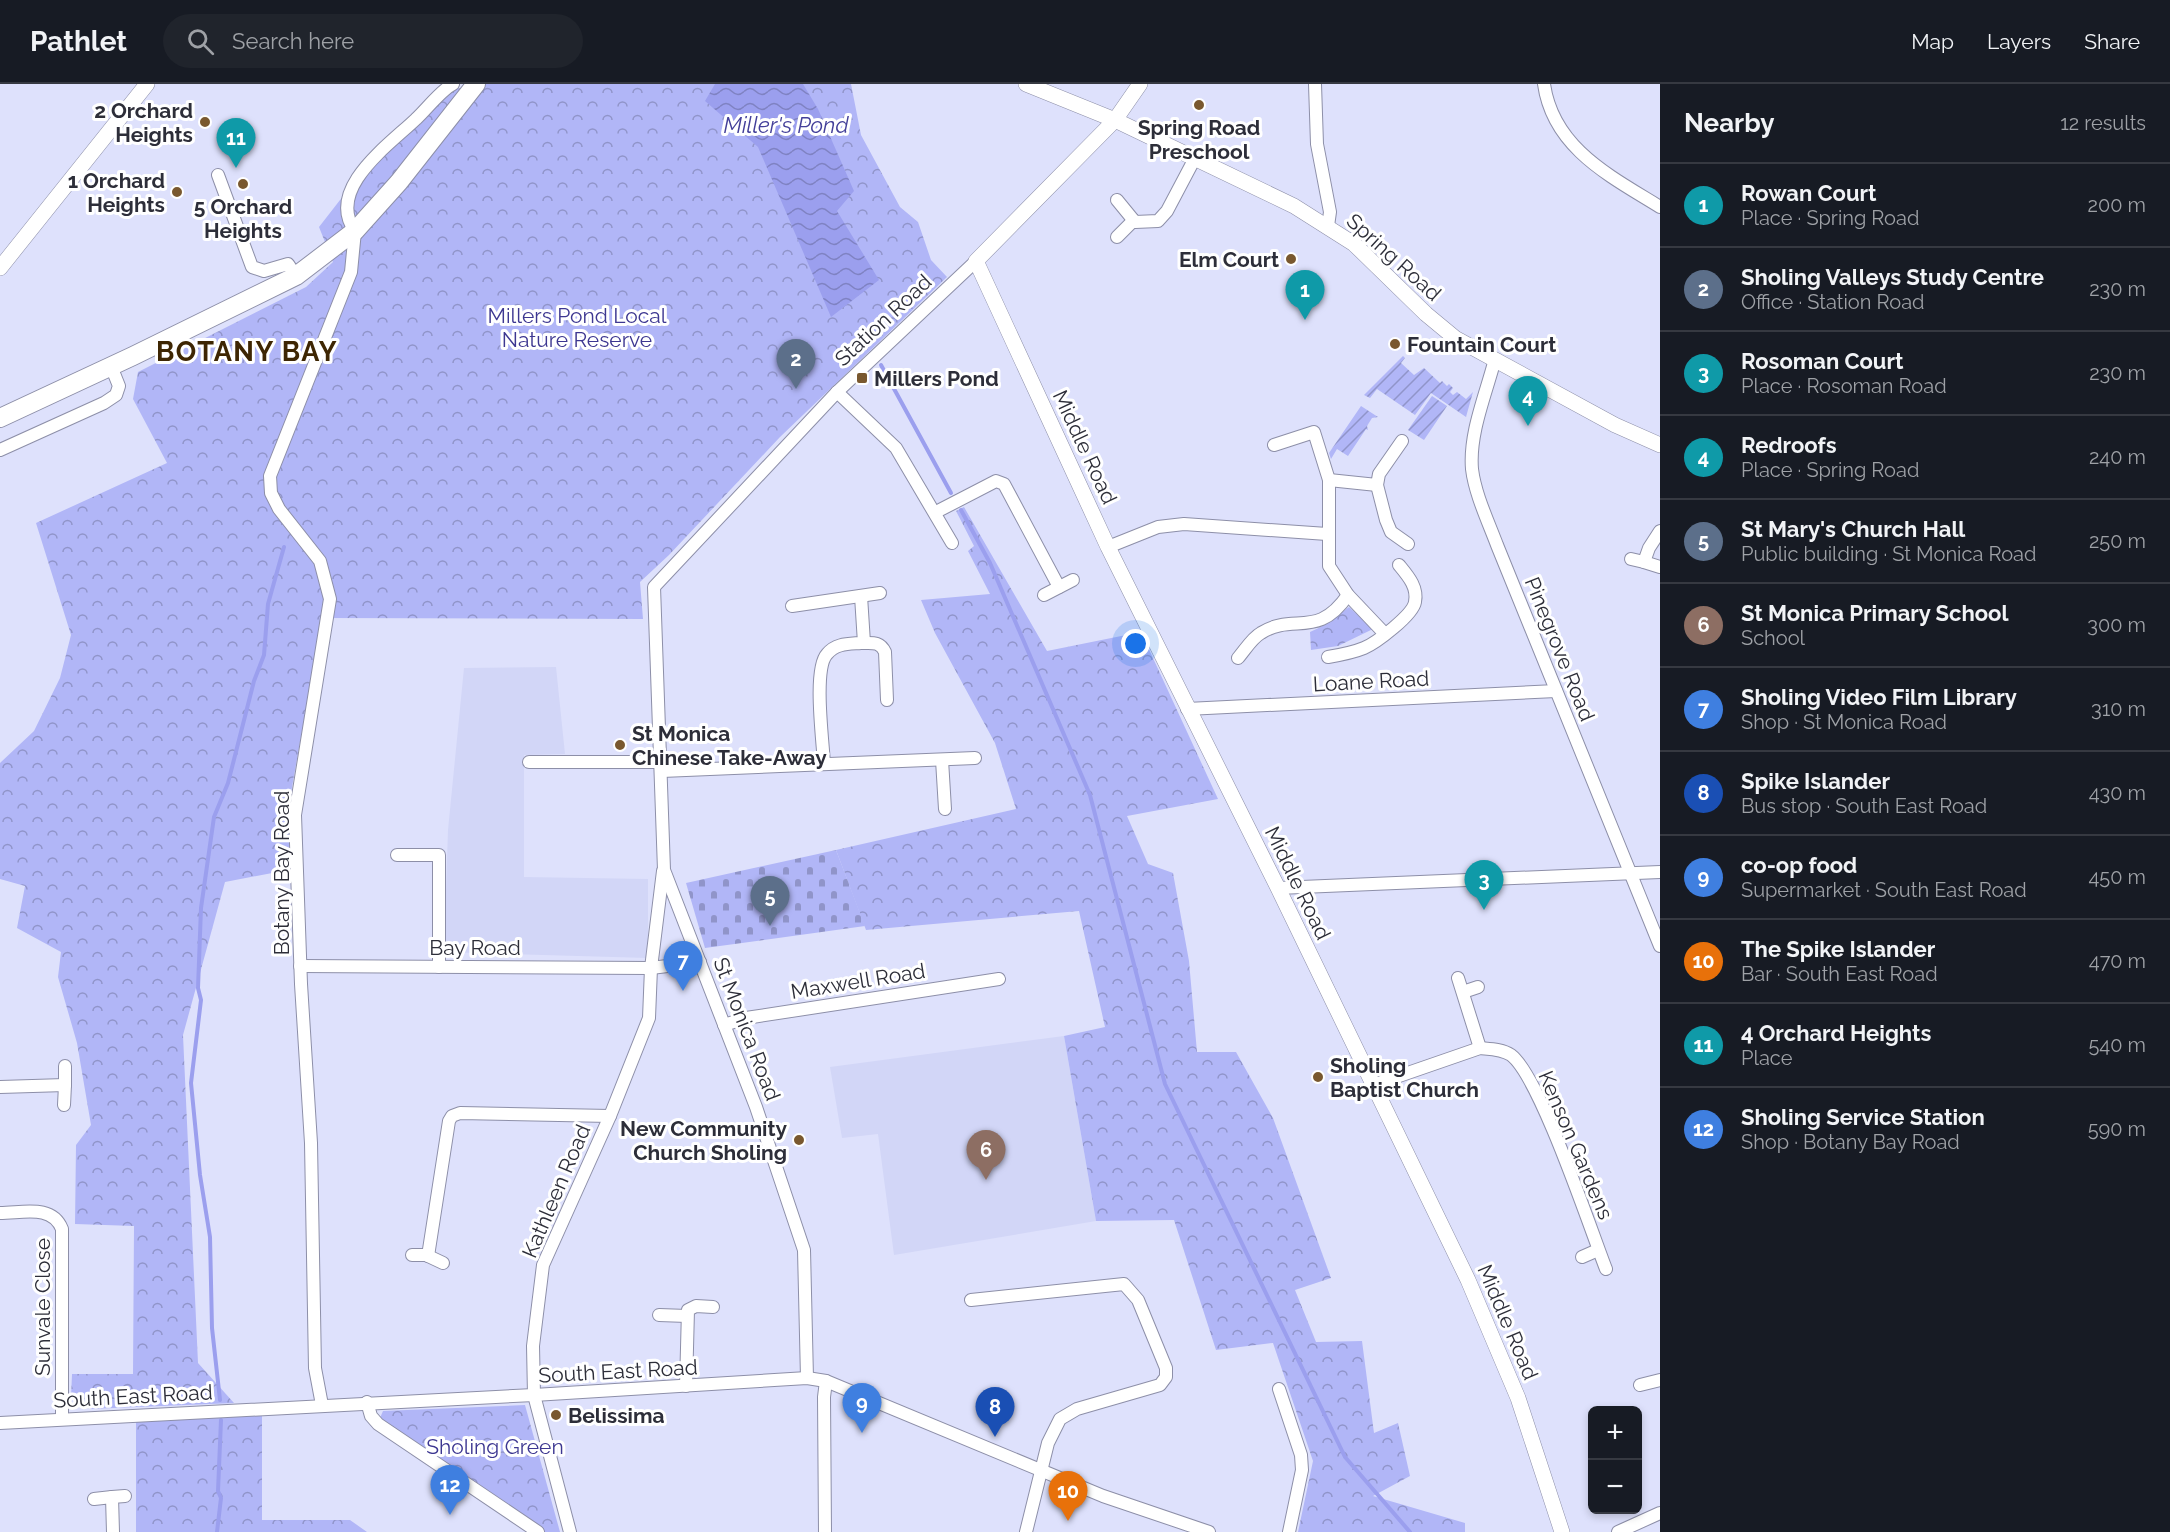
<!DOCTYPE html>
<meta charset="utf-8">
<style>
body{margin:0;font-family:Raleway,sans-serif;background:#20242c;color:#f1f3f6}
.controls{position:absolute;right:18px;bottom:18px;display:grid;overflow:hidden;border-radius:9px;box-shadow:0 3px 9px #0003}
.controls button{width:54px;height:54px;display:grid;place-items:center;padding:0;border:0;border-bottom:2px solid #363941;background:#171b24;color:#f1f3f6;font:30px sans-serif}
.you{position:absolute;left:1136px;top:560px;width:21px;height:21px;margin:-15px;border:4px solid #fff;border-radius:50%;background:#1a73e8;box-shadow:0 0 0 9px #1a73e833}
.badge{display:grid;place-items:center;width:39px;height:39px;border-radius:50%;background:#0f766e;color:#fff;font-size:20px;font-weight:700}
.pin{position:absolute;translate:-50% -50px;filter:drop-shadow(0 2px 3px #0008)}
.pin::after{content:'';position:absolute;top:32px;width:21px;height:18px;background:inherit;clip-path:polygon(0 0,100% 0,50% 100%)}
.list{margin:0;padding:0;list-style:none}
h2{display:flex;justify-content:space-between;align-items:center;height:78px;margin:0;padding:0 24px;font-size:26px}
h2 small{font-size:20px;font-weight:400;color:#9ea1a6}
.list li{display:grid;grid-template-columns:39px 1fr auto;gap:18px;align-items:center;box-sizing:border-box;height:84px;padding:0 24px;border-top:2px solid #363941}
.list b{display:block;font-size:22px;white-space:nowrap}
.list p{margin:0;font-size:20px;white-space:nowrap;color:#9ea1a6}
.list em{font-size:20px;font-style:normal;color:#9ea1a6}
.icon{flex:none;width:33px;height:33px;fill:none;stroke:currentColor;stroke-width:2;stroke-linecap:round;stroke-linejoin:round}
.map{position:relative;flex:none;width:1660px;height:1448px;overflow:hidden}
header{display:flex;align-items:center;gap:36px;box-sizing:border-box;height:84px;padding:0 30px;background:#171b24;border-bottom:2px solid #363941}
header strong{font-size:28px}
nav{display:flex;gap:33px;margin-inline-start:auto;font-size:21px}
.search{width:420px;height:54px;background:#20242c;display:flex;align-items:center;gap:15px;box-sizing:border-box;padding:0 21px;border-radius:33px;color:#9ea1a6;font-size:22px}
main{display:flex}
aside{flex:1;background:#171b24}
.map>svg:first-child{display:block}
</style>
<header>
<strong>Pathlet</strong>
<div class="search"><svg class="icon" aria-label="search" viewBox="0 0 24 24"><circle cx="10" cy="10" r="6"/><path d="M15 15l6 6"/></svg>Search here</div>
<nav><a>Map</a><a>Layers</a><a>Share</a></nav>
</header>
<main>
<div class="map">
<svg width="1660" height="1448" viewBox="0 0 1660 1448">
<defs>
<pattern id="forest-crowns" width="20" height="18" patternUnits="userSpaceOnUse" patternTransform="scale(1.5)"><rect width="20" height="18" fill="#b1b6f7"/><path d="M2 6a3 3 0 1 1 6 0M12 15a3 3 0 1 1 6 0" fill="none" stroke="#9094c9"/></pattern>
<pattern id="cemetery-stones" width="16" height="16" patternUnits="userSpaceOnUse" patternTransform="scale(1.5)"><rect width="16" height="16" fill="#b1b6f7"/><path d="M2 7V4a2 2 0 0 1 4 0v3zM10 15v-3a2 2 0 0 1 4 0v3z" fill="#9094c9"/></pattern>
<pattern id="garden-furrows" width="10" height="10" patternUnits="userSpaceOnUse" patternTransform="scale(1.5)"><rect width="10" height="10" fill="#b1b6f7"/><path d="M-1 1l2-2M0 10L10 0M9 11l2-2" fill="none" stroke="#9094c9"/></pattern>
<pattern id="water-waves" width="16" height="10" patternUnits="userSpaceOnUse" patternTransform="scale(1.5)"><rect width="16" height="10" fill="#9b9fee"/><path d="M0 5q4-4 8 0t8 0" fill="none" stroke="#7f82c2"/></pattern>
</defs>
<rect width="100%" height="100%" fill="#dee1fc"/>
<!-- built -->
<g fill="#d2d6f7">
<polygon points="556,583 565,670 524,671 524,793 648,795 648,874 444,868 448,746 464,584"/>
<polygon points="1064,952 1096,1137 894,1171 878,1050 842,1054 830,983"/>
</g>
<!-- forest -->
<g fill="url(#forest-crowns)">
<polygon points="476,0 851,0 861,51 900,123 918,138 931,176 947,193 780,353 669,471 640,498 643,535 322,534 289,720 293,785 225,798 183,951 198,1279 234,1319 89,1325 71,1314 72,1290 133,1290 134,1142 75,1140 76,1061 91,1041 77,959 58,893 61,868 17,844 25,802 0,795 0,679 34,647 60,594 71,551 36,439 167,379 133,315 138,288 306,203 333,178 319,143 340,116 407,49 456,5"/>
<polygon points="964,423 1047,567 1141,548 1218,715 1127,732 1148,780 1173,789 1189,877 1197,968 1236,968 1273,1034 1331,1194 1295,1206 1316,1258 1362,1257 1374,1349 1398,1339 1410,1392 1373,1412 1465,1439 1465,1448 1298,1448 1313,1377 1273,1259 1216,1266 1174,1136 1096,1137 1064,952 1105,943 1079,827 866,846 836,766 1016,725 995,659 935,549 921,516 990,510 968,467 974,462 956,427"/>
<polygon points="1349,523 1373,545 1338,562 1311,566 1310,548 1325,541"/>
<polygon points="525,1321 560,1448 544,1448 380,1334 383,1327"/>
<polygon points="262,1330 262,1436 350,1436 367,1448 136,1448 136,1337"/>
</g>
<!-- cemetery -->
<polygon fill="url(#cemetery-stones)" points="836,766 865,842 705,864 686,799"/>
<!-- garden -->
<g fill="url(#garden-furrows)">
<polygon points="1403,272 1405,274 1401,279 1414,291 1424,284 1440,299 1442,297 1447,302 1449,300 1453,304 1450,308 1453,311 1457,308 1466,315 1473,308 1466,333 1431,309 1415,331 1377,305 1370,314 1364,311"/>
<polygon points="1432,312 1447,322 1424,356 1408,346"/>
<polygon points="1361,322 1378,333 1372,334 1367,342 1368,346 1366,345 1348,372 1337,365 1331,375 1329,369"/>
</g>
<!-- water -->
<polygon fill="url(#water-waves)" points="715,0 803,0 818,25 854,107 837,127 879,196 831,233 758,63 705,17"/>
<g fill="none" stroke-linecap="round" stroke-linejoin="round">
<!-- stream -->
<g stroke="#9b9fee" stroke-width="4">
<polyline points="881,281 951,409"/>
<polyline points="961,426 990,479 1090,711 1165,1000 1345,1373 1410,1448"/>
<polyline points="220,1316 212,1244 210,1153 200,1091 191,999 201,916 198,904 201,824 214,733 228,699 254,597 264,571 268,520 284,463"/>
<polyline points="217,1448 221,1414 218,1407 221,1336"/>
</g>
<!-- minor casing -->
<g stroke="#8d8fa8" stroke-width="14">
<g id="minor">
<polyline points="1315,0 1317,60 1330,128 1328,142"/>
<path d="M 1544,0 C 1553,64 1610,92 1660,123"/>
<polyline points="218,91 252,183 264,187 288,180 296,192"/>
<polyline points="1117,116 1135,138 1158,137 1167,127 1195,74"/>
<polyline points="1117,153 1133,137"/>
<path d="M 1495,275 C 1486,310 1469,349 1472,385 C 1475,410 1488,437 1497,461 L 1660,862"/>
<polyline points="837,308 896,364 952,459"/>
<polyline points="1402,357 1379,390 1377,401 1386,436 1391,448 1408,460"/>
<polyline points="1274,361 1314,348 1329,396 1329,482 1348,511 1385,550"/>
<polyline points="0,366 104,319 116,311 119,302 111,282"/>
<polyline points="1329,396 1377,401"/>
<polyline points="936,428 996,397 1004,400 1059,503"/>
<polyline points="1660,447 1649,464 1644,478 1660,483"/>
<polyline points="1108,463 1158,443 1184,440 1327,450"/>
<polyline points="1631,475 1644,478"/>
<polyline points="1044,511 1073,496"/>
<polyline points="861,512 864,559"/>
<polyline points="792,522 880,509"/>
<path d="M 1328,573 C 1340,571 1352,569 1364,564 C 1376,559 1413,531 1415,518 C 1418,503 1408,492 1399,481"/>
<path d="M 1238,574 C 1245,566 1252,554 1261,549 C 1294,528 1317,556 1348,511"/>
<polyline points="1187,625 1556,607"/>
<polyline points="942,676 945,725"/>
<polyline points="529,678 662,678"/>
<path d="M 824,680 C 823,658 813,585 827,570 C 836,559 849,560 861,559 C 872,559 880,557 885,568 L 887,616"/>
<polyline points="662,687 975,674"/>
<polyline points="397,771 439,771 439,883"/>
<polyline points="1278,804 1660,788"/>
<polyline points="300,882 651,884 700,878"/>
<polyline points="1458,894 1480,964"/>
<polyline points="1463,908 1478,903"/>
<polyline points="724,941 746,934 999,895"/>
<polyline points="65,1001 65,982"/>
<path d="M 1373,1001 L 1480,964 C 1490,965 1502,965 1511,971 C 1540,993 1590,1144 1606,1185"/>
<polyline points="0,1003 65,1001 64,1021"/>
<path d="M 0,1129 C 23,1129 52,1120 62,1145 L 62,1335"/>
<polyline points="412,1171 426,1171 443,1179"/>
<polyline points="428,1172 449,1037 452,1032 460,1029 610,1032"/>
<polyline points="1582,1173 1598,1166"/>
<polyline points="971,1216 1124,1200 1138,1216 1166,1284 1166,1293 1160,1301 1077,1325 1060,1335 1048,1359 1026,1448"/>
<polyline points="659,1231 687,1232"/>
<polyline points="807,1294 804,1166 756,1023 664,786 654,503 837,308 976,177"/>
<polyline points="1640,1301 1660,1296"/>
<polyline points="686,1302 688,1226 696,1222 713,1223"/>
<polyline points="1279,1305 1301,1371 1302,1386 1289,1448"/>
<polyline points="367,1318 371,1332 378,1340 538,1448"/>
<path d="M 322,1321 L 315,1284 L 311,1059 L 301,900 L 295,731 L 330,515 L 320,477 L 279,425 L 271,409 L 270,392 L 351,188 L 355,147 C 325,105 389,61 416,35 C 427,25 440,7 453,0"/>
<polyline points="0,1339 534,1311 807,1294 826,1297 1103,1412 1209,1448"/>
<polyline points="112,1413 125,1412"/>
<polyline points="94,1415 112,1413 113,1448"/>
<polyline points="570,1448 534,1311 533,1262 543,1181 610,1032 649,934 651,884 663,787"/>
<polyline points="825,1448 824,1313 826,1297"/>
<polyline points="1618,1448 1660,1429"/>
</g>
</g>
<!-- tertiary casing -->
<g stroke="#8d8fa8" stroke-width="16">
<g id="tertiary">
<polyline points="1026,0 1115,36 1294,122 1354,160 1426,230 1455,254 1615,341 1660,361"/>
<polyline points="1140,0 1115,36 976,177 1108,463 1278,804 1468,1196 1518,1314 1562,1448"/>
<polyline points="0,184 147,0"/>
</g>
</g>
<!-- primary casing -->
<g stroke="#8d8fa8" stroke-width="20">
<polyline id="primary" points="0,334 133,272 296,192 355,147 399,98 476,0"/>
</g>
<!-- minor -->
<use href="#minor" stroke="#fff" stroke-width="12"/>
<!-- tertiary -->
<use href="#tertiary" stroke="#fff" stroke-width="15"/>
<!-- primary -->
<use href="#primary" stroke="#fff" stroke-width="18"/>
</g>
<!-- markers -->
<g fill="#79582f" stroke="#fff" stroke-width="2">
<circle cx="1199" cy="21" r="6"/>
<circle cx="205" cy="38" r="6"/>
<circle cx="243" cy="100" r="6"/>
<circle cx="177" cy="108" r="6"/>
<circle cx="1291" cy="175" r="6"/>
<circle cx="1395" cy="260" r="6"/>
<rect x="856" y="288" width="12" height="12" rx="3"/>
<circle cx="620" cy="661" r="6"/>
<circle cx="1318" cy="993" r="6"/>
<circle cx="799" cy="1056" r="6"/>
<circle cx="556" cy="1331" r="6"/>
</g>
<g text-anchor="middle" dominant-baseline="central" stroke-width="6" stroke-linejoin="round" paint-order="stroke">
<!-- poi labels -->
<g font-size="21" font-weight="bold" fill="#2d2e39" stroke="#fff" text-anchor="start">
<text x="193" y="26" text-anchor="end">2 Orchard<tspan x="193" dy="24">Heights</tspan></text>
<text x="1199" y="43" text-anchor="middle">Spring Road<tspan x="1199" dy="24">Preschool</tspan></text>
<text x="165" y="96" text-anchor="end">1 Orchard<tspan x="165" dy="24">Heights</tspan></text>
<text x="243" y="122" text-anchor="middle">5 Orchard<tspan x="243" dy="24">Heights</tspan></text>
<text x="1279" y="175" text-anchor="end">Elm Court</text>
<text x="1407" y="260">Fountain Court</text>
<text x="874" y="294">Millers Pond</text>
<text x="632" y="649">St Monica<tspan x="632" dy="24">Chinese Take-Away</tspan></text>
<text x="1330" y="981">Sholing<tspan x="1330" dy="24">Baptist Church</tspan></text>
<text x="787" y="1044" text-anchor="end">New Community<tspan x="787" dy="24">Church Sholing</tspan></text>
<text x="568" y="1331">Belissima</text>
</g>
<!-- street labels -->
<g font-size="21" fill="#2d2e39" stroke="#fff">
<text transform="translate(1394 173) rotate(42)">Spring Road</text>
<text transform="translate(883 236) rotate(-43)">Station Road</text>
<text transform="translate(1085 363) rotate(65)">Middle Road</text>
<text transform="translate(1560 565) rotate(68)">Pinegrove Road</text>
<text transform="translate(1371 597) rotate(-3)">Loane Road</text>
<text transform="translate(281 789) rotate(-90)">Botany Bay Road</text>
<text transform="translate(1298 799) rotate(64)">Middle Road</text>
<text x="475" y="863">Bay Road</text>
<text transform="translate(858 897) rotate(-9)">Maxwell Road</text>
<text transform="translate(747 945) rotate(69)">St Monica Road</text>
<text transform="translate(1576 1061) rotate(67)">Kenson Gardens</text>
<text transform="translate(556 1107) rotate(-67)">Kathleen Road</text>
<text transform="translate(42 1223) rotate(-90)">Sunvale Close</text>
<text transform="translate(1508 1238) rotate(67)">Middle Road</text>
<text transform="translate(618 1287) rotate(-3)">South East Road</text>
<text transform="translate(133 1312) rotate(-3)">South East Road</text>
</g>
<!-- park labels -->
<g font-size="21" fill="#3d3791" stroke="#fff">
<text x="577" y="231">Millers Pond Local<tspan x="577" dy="24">Nature Reserve</tspan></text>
<text x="495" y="1362">Sholing Green</text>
</g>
<!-- water labels -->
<g font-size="22" font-style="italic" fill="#433f99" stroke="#fff">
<text x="786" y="41">Miller's Pond</text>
</g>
<!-- district labels -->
<g font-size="27" font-weight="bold" letter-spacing="1.5" fill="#3e2603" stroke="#fff">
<text x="247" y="267">BOTANY BAY</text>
</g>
</g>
</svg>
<div class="controls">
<button>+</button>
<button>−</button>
</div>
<div class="you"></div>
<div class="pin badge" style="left:1305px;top:236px;background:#0f9aa8">1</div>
<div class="pin badge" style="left:796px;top:305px;background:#5c6f8a">2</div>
<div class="pin badge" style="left:1484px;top:826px;background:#0f9aa8">3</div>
<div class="pin badge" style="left:1528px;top:342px;background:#0f9aa8">4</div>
<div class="pin badge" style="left:770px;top:842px;background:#5c6f8a">5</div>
<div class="pin badge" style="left:986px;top:1096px;background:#8d6e63">6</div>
<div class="pin badge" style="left:683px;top:907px;background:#3f7fe0">7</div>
<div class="pin badge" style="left:995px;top:1353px;background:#1a4fb4">8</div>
<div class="pin badge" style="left:862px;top:1349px;background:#3f7fe0">9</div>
<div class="pin badge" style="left:1068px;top:1437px;background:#e8710a">10</div>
<div class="pin badge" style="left:236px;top:84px;background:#0f9aa8">11</div>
<div class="pin badge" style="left:450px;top:1431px;background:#3f7fe0">12</div>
</div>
<aside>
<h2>Nearby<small>12 results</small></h2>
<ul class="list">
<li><span class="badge" style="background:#0f9aa8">1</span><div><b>Rowan Court</b><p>Place · Spring Road</p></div><em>200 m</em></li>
<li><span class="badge" style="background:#5c6f8a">2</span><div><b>Sholing Valleys Study Centre</b><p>Office · Station Road</p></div><em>230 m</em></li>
<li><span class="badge" style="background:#0f9aa8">3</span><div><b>Rosoman Court</b><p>Place · Rosoman Road</p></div><em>230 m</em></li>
<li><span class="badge" style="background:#0f9aa8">4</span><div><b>Redroofs</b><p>Place · Spring Road</p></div><em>240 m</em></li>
<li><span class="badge" style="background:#5c6f8a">5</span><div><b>St Mary's Church Hall</b><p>Public building · St Monica Road</p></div><em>250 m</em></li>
<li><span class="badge" style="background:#8d6e63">6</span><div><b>St Monica Primary School</b><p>School</p></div><em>300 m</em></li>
<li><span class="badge" style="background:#3f7fe0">7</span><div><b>Sholing Video Film Library</b><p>Shop · St Monica Road</p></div><em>310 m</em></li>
<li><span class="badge" style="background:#1a4fb4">8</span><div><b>Spike Islander</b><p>Bus stop · South East Road</p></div><em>430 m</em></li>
<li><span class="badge" style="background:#3f7fe0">9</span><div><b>co-op food</b><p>Supermarket · South East Road</p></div><em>450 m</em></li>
<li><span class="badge" style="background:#e8710a">10</span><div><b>The Spike Islander</b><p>Bar · South East Road</p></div><em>470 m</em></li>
<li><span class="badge" style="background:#0f9aa8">11</span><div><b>4 Orchard Heights</b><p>Place</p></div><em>540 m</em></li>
<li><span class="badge" style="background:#3f7fe0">12</span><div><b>Sholing Service Station</b><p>Shop · Botany Bay Road</p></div><em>590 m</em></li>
</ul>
</aside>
</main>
